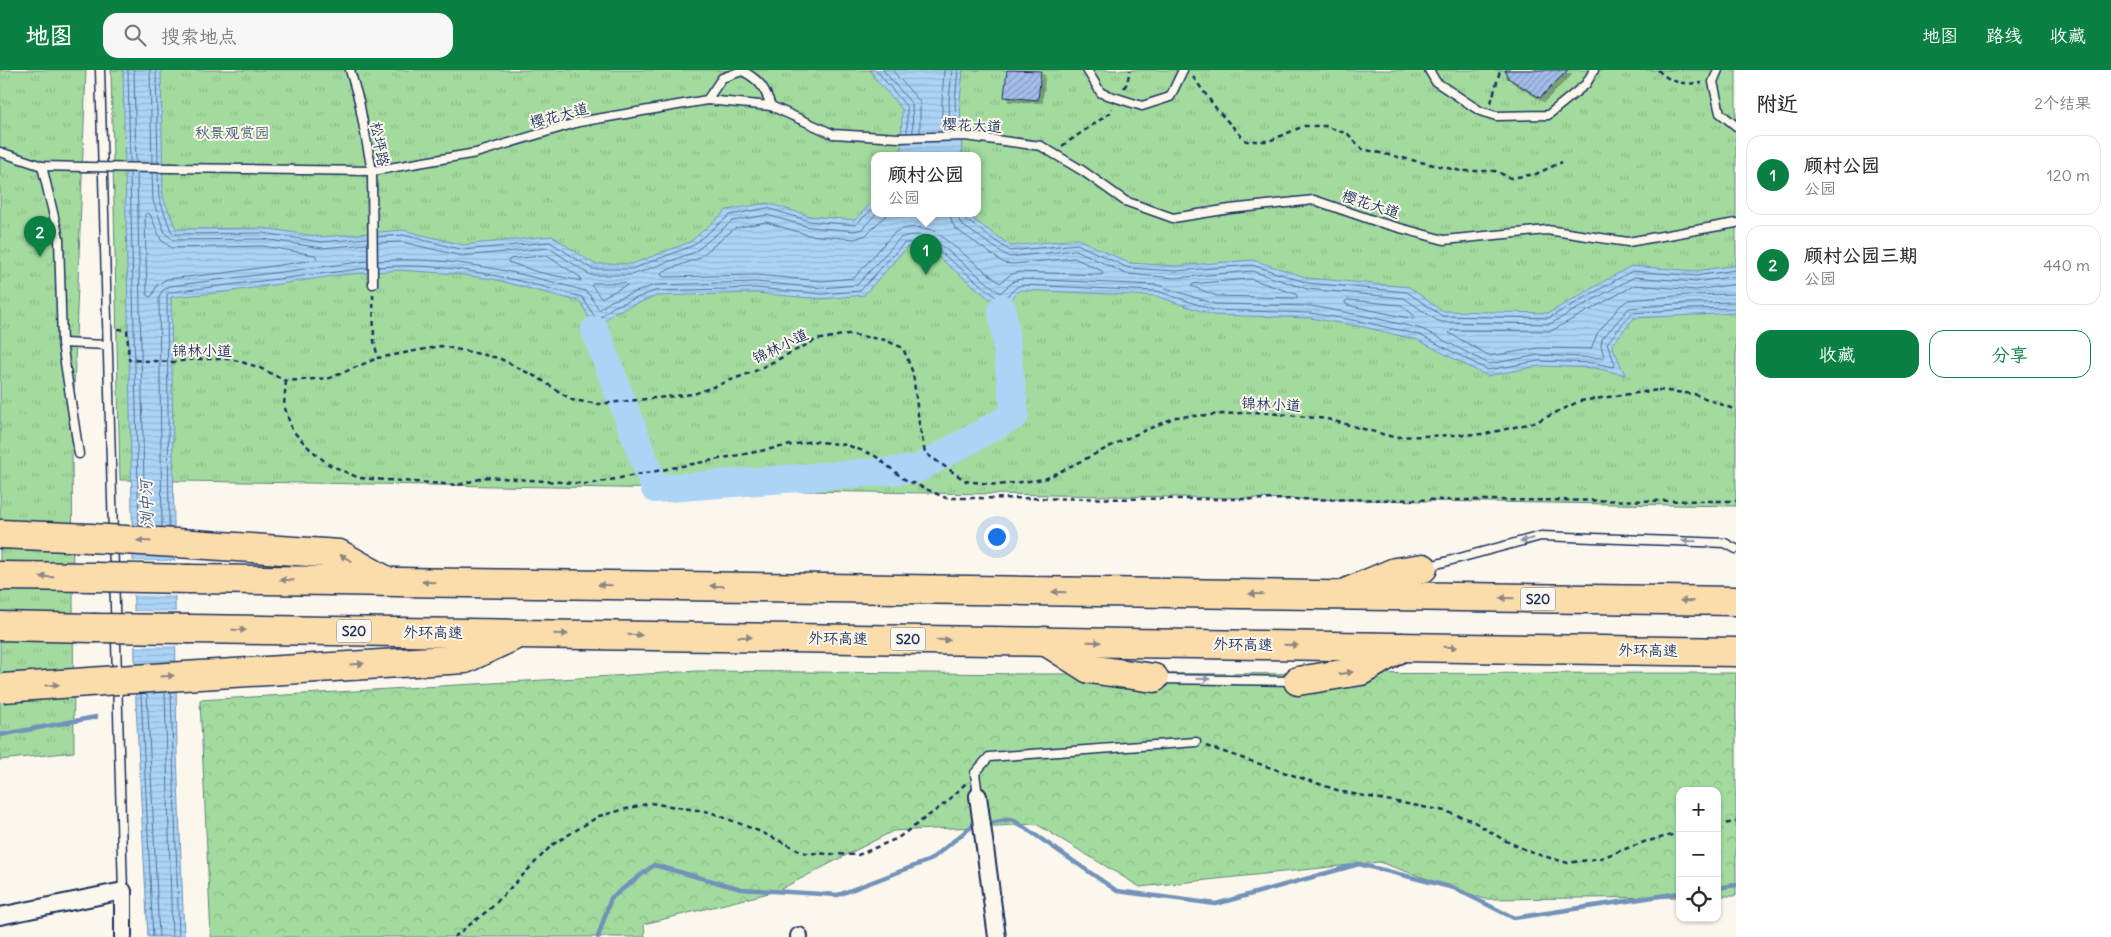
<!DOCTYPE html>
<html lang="zh">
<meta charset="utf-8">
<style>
body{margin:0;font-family:Delius,"LXGW WenKai TC",sans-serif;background:#f7f7f7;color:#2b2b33}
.controls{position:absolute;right:15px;bottom:15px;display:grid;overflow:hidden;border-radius:10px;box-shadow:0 1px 4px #0004}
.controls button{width:45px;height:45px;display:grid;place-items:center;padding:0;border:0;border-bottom:1px solid #e1e1e2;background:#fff;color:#2b2b33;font:25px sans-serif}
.you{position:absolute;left:996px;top:466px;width:18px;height:18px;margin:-12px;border:4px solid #fff;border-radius:50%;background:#1a73e8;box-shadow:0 0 0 8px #1a73e833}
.badge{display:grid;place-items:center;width:32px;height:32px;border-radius:50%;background:#0b8043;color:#fff;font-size:16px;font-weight:700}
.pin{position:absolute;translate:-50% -41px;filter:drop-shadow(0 1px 2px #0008)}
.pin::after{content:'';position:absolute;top:26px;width:18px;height:15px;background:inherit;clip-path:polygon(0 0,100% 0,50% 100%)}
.popup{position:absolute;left:871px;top:82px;width:110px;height:65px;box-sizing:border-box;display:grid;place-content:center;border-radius:10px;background:#fff;filter:drop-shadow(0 1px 4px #0005);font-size:16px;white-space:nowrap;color:#7c7c81}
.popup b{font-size:19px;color:#2b2b33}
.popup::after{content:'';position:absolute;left:50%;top:100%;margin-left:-10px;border:10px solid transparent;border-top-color:#fff}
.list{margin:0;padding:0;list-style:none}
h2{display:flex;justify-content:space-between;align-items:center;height:65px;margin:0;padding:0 20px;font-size:21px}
h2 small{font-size:16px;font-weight:400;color:#7c7c81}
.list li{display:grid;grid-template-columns:32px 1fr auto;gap:15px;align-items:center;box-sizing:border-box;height:80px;margin:0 10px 10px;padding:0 10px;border:1px solid #e1e1e2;border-radius:15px}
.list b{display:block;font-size:19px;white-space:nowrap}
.list p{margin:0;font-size:16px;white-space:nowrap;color:#7c7c81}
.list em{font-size:16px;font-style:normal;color:#7c7c81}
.actions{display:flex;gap:10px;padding:15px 20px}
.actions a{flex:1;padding:11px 0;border:1px solid #0b8043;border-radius:15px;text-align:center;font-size:18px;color:#0b8043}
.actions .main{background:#0b8043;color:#fff}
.icon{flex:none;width:28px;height:28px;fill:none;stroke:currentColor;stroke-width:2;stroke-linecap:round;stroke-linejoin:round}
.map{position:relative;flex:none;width:1736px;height:867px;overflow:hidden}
header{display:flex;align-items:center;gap:30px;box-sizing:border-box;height:70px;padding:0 25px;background:#0b8043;color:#fff}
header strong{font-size:24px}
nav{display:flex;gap:28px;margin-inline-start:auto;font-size:18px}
.search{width:350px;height:45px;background:#f7f7f7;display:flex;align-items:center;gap:12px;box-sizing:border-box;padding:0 18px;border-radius:15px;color:#7c7c81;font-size:19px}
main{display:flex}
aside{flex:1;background:#fff}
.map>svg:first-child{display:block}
</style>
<header>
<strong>地图</strong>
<div class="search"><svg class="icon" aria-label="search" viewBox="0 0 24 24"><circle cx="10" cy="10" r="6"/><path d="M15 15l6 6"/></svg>搜索地点</div>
<nav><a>地图</a><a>路线</a><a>收藏</a></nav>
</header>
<main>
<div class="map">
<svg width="1736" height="867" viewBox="0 0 1736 867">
<defs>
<pattern id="forest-crowns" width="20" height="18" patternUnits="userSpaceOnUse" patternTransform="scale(1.25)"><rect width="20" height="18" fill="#a3db9f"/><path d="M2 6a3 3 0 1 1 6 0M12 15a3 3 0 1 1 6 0" fill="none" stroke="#8cbc8b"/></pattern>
<pattern id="park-tufts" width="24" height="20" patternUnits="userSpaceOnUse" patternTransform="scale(1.25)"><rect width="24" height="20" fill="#a3db9f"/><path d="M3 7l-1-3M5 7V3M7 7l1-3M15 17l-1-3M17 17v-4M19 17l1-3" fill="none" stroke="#8cbc8b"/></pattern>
<pattern id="water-rules" width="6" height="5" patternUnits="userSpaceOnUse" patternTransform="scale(1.25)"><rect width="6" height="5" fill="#acd4f6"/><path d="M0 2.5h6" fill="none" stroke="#93b6d5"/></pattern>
<pattern id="building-hatch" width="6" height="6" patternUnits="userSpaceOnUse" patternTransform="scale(1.25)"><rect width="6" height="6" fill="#a4bdea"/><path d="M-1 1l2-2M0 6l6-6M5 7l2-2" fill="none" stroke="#859ac1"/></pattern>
<filter id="shadow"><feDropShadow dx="4" dy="4" stdDeviation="0" flood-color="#0004"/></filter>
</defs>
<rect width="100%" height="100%" fill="#fbf7ec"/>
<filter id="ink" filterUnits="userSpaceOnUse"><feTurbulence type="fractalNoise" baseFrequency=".02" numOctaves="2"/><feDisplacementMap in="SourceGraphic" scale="10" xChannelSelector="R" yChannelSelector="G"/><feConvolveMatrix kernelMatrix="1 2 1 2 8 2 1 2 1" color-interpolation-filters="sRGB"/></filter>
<g filter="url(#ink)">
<!-- forest -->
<polygon fill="url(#forest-crowns)" stroke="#5f857e" points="698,601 1036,604 1736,603 1736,826 1717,826 1717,721 1680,721 1680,827 1485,829 1379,792 1140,817 1036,754 893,761 777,821 644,854 645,867 211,867 200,630"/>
<!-- park -->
<g fill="url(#park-tufts)" stroke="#5f857e" fill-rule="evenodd">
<polygon points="0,0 86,0 72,374 74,682 0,690"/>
<path d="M 111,0 L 1736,0 L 1736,436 L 120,410 ZM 875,86 L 977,86 L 977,144 L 875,144 Z"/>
</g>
<!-- water -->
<g fill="url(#water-rules)" stroke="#7292b9">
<polygon points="123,0 161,0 163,127 176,159 264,158 321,167 403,160 463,175 552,166 594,194 632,194 690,172 727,140 767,133 810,146 855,150 875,129 875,144 966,144 1011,176 1078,169 1129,193 1176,196 1253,190 1308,208 1409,217 1442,241 1549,243 1631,196 1696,201 1736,195 1736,243 1634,248 1612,275 1625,305 1595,298 1539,296 1487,306 1418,270 1364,257 1310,248 1213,245 1156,226 1020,220 1002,239 926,177 907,177 864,225 822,229 755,223 656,226 615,242 595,260 581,232 493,209 456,204 400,200 340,205 226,222 171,227 177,684 184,867 148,867 136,635"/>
<polygon points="870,0 963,0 960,31 962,86 901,86 902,39 876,10"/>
</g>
<!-- pier -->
<g fill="#fbf7ec">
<polygon points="132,491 177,491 177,526 132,525"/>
<polygon points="132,541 177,542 178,576 133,576"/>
</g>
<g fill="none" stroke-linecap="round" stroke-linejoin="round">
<!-- shore -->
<g stroke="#55719b" stroke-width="1">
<polyline points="128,0 130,93"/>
<polyline points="134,0 136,93"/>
<polyline points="150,0 152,93"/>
<polyline points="156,0 158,93"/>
<polyline points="876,0 907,37 907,63"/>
<polyline points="883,0 912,34 913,63"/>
<polyline points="892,0 920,32 920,62"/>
<polyline points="950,61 949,31 952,0"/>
<polyline points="956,61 955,31 958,0"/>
<polyline points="942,62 942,31 944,0"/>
<polyline points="130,103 139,456"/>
<polyline points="137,103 145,456"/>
<polyline points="152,103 153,131 165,163 173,170 263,169 322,178 368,174"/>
<polyline points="158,103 159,128 171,161 175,164 263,163 321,172 368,168"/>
<polygon points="147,143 150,144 161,170 172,178 263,176 315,185 317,188 315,190 224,203 167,209 157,215 152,226 149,227 147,225 145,145"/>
<path d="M 887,144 L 866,165 L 855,169 L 808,165 L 766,152 L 735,158 L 699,188 L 662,202 L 661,205 L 664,207 L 756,205 L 822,211 L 854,208 L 893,164 C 904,155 924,156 936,162 L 1000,213 L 1010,205 L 1019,202 L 1100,205 L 1103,204 L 1102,201 L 1074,188 L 1013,194 L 1004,193 L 956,159 L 952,153 L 950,144"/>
<polyline points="958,144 959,150 962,155 1009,187 1076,180 1126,204 1175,208 1252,201 1307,219 1404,228 1436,250 1442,252 1550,254 1634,207 1696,212 1736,206"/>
<polyline points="964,144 966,150 1010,181 1077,174 1128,198 1176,201 1252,195 1308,213 1407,222 1442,246 1549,248 1632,201 1696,206 1736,200"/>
<polyline points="378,167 403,165 463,180 550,172 592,199 632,199 692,176 730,145 767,138 809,151 855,155 875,137"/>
<polyline points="378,173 402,172 462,186 549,178 590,205 632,205 695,182 732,151 767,145 809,157 855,161 862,159 876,144"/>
<polygon points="547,186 580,207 581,211 538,202 508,192 510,189"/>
<path d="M 378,191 C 448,185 518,202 585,221 L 590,225 L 599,240 L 611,231 L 655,215 L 756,212 L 822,218 L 857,215 L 900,168 C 909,164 925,164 933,169 L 1000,223 L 1014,211 L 1021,209 L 1157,215 L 1215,234 L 1311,236 L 1365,246 L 1422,259 L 1489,294 L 1539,285 L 1602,288 L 1604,286 L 1601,276 L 1602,269 L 1629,238 L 1688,233 L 1736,232"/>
<path d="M 378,197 C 448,191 515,209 582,227 L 597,250 L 613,237 L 655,221 L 756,218 L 822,224 L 860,221 L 904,173 L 929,173 L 1001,231 L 1017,217 L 1021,215 L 1157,221 L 1214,240 L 1310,243 L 1364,252 L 1420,265 L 1488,300 L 1539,291 L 1595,293 L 1613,297 L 1615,294 L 1607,273 L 1632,243 L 1688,239 L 1736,238"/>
<polygon points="1251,209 1296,224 1298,227 1295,228 1217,226 1191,216 1193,214"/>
<polygon points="594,213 625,213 627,215 601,228 592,216"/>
<polyline points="1736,214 1696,220 1635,215 1551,261 1452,260 1449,263 1490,286 1539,278 1591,279 1597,264 1620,236 1628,230 1687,225 1736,224"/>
<polygon points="1348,230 1401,235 1416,247 1413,249 1347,235 1345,232"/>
<polyline points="162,457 159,228 162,221 170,216 368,191"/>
<polyline points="169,458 167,224 171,222 368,198"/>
<polyline points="165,622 172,867"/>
<polyline points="171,622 179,867"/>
<polyline points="147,623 159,867"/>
<polyline points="141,624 153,867"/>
</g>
<!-- stream -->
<g stroke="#7292b9" stroke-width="4.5">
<polyline points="0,665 96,647"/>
<polyline points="985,754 1012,749 1117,821 1216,834 1359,794 1454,818 1514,848 1680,823"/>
<polyline points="1717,818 1736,815"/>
<polyline points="598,867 611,828 654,795 741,819 838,825 930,790 971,757 977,755"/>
</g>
<!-- river -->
<polyline stroke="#acd4f6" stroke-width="28" points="595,260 655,419 917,399 1015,345 1002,239"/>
</g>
<!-- building -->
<g fill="url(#building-hatch)" stroke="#1b2f5e" filter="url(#shadow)">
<polygon points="1007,0 1041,1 1038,30 1004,27"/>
<polygon points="1505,0 1568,0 1540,28 1508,8"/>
</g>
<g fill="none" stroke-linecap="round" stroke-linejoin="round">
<!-- lane casing -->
<g stroke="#1b2f5e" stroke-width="11">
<g id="lane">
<polyline points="100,0 123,821"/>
<polyline points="350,0 359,31 372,101 373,214"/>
<polyline points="1087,0 1101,23 1142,36 1170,27 1183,0"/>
<polyline points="1429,0 1436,12 1480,41 1496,46 1548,45 1586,14 1594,0"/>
<polyline points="1718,0 1713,12 1720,43 1736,56"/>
<polyline points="707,30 771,36"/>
<polyline points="0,82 42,96 85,97"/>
<polyline points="42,96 59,168 62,273 79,384"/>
<path d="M 171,98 L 372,101 L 476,83 L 579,52 L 707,30 L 722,8 L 742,1 C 759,9 765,18 771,36 L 833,64 L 899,68 L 965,66 L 1041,76 L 1083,101 L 1125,131 L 1173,148 L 1230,139 L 1314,130 L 1378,152 L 1444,170 L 1547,160 L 1628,172 L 1736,153"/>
<polyline points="62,273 107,275"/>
<polyline points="1426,497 1541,466 1725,473 1736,479"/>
<polyline points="1158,609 1294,611"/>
<polyline points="978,726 975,703 989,687 1196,672"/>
</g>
</g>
<!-- street casing -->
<g stroke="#1b2f5e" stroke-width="20">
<g id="street">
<polyline points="978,726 997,867"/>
<polyline points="0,846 123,821 123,867"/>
<polyline points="799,866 799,867"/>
</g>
</g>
<!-- highway casing -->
<g stroke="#1b2f5e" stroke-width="31">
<g id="highway">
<polyline points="0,464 90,468"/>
<polyline points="193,474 339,484 385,510"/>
<polyline points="0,506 94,507"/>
<polyline points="190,509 1736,531"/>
<polyline points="1348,522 1395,502 1423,498"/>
<polyline points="0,556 93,558"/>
<polyline points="190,559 1736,582"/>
<polyline points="1045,571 1089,599 1154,608"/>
<polyline points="118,610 465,589 512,567"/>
<polyline points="1298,611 1361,601 1402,577"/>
</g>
</g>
<!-- path -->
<g stroke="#1b2f5e" stroke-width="2.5" stroke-dasharray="5 4" stroke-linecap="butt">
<path d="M 1658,0 C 1671,14 1684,14 1702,13"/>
<polyline points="1193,7 1218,41 1246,71 1269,71 1304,56 1325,56 1348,64 1362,79 1461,101 1495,101 1511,108 1536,104 1562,92"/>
<polyline points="1124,18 1127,13 1130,0"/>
<polyline points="1491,33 1500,1"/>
<polyline points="1062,76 1110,43 1112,38"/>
<polyline points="373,224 374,271 378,288 441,276 499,288 540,309 572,330 599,334 694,324 755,301 816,270 848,264 885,270 903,278 913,303 919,353 925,383 966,411 997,415 1045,409 1123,370 1176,347 1258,342 1327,349 1393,367 1485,364 1536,352 1580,331"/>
<polyline points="118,259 127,260 129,290 173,292 197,289 231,289 258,297 286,311 330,308 378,288"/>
<polyline points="286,311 284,335 292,360 309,378 328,394 359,408 458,415 487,407 589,414 812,371 847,375 874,385 904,409 946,428 1736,431"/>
<polyline points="1658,320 1694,324 1736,340"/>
<polyline points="1206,676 1343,722 1445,741 1471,750 1504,770 1533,783 1568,793 1601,788 1644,772 1680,763"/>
<polyline points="1717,755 1736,752"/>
<polyline points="454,867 491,838 552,775 599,746 650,733 710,742 761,762 805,783 858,785 898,768 947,732 966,713"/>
</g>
<!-- lane -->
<use href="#lane" stroke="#fbf7ec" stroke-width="8"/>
<!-- street -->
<use href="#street" stroke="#fbf7ec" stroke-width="16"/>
<!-- highway -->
<use href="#highway" stroke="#fbddab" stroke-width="28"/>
<!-- lane-bridge casing -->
<g stroke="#1b2f5e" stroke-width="11" stroke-linecap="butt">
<polyline id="lane-bridge" points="85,97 171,98"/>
</g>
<!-- highway-bridge casing -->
<g stroke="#1b2f5e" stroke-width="31" stroke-linecap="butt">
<g id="highway-bridge">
<polyline points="90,468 193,474"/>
<polyline points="94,507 190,509"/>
<polyline points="93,558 190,559"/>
<polyline points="3,618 118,610"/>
</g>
</g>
<!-- path-bridge -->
<polyline stroke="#1b2f5e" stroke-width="2.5" stroke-dasharray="5 4" stroke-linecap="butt" points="1580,331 1658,320"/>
<!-- lane-bridge -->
<use href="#lane-bridge" stroke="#fbf7ec" stroke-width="8"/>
<!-- highway-bridge -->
<use href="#highway-bridge" stroke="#fbddab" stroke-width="28"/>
</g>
<!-- one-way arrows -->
<defs><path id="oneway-solid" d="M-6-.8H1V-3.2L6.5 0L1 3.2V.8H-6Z" transform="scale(1.25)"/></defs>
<g fill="#8b93a5">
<use href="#oneway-solid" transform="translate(1527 470) rotate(165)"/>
<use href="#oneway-solid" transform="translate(1689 471) rotate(-178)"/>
<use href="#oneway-solid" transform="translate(1203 609) rotate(1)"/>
</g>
<g fill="#8b8684">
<use href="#oneway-solid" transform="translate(144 471) rotate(-177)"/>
<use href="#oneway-solid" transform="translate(346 488) rotate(-152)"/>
<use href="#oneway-solid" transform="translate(47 507) rotate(-179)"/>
<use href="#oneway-solid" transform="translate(287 510) rotate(-179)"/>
<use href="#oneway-solid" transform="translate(429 512) rotate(-179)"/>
<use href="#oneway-solid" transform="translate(605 515) rotate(-179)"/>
<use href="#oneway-solid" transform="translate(717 516) rotate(-179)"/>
<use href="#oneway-solid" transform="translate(1059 522) rotate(-179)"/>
<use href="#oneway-solid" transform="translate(1256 524) rotate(-179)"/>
<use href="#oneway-solid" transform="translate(1507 528) rotate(-179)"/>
<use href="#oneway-solid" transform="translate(1687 531) rotate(-179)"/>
<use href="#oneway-solid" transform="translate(239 560) rotate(1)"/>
<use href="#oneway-solid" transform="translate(561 564) rotate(1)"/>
<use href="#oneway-solid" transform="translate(635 565) rotate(1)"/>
<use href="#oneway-solid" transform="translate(745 567) rotate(1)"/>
<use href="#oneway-solid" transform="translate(943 570) rotate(1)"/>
<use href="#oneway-solid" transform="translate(1094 572) rotate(1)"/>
<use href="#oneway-solid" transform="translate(1291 575) rotate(1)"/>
<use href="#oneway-solid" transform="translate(1450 577) rotate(1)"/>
<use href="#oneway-solid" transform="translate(357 594) rotate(-3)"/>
<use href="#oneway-solid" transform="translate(1346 603) rotate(-9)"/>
<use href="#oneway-solid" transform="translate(167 606) rotate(-4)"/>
<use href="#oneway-solid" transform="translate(52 615) rotate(-4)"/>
</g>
</g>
<g text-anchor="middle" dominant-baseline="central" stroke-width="4" stroke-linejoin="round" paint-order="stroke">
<!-- shield labels -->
<g fill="#fbf7ec" stroke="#5e6b89" stroke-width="1">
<rect x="1520.5" y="517.5" width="35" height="23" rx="4"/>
<rect x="336.5" y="549.5" width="35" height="23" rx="4"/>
<rect x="890.5" y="557.5" width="35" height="23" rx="4"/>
</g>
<g font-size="14" font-weight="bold" fill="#1b2f5e">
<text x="1538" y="529">S20</text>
<text x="354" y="561">S20</text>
<text x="908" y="569">S20</text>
</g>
<!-- street labels -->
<g font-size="15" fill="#1b2f5e" stroke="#fbf7ec">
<text transform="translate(559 45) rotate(-15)">樱花大道</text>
<text transform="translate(972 55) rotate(3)">樱花大道</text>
<text transform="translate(380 74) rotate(80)">松坪路</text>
<text transform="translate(1371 134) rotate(18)">樱花大道</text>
<text transform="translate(780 276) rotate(-26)">锦林小道</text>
<text x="202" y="280">锦林小道</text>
<text transform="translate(1271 334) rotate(3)">锦林小道</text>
<text transform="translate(433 562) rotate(1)">外环高速</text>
<text transform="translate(838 568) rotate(1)">外环高速</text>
<text transform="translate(1243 574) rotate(1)">外环高速</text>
<text transform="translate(1648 580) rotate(1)">外环高速</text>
</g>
<!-- park labels -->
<g font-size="15" fill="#3d5a6e" stroke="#fbf7ec">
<text x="232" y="62">秋景观赏园</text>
</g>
<!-- water labels -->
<g font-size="16" font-style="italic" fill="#3f5884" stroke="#fbf7ec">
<text transform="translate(146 434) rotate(-92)">浏中河</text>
</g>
</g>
</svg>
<div class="controls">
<button>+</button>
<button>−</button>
<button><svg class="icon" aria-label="locate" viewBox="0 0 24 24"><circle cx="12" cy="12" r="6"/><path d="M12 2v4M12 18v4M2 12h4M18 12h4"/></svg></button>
</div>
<div class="you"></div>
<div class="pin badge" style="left:926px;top:205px">1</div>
<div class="popup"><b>顾村公园</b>公园</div>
<div class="pin badge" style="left:40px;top:187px">2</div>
</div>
<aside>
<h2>附近<small>2个结果</small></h2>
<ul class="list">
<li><span class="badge">1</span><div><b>顾村公园</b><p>公园</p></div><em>120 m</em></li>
<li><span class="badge">2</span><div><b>顾村公园三期</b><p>公园</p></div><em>440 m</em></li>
</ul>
<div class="actions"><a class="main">收藏</a><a>分享</a></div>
</aside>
</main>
